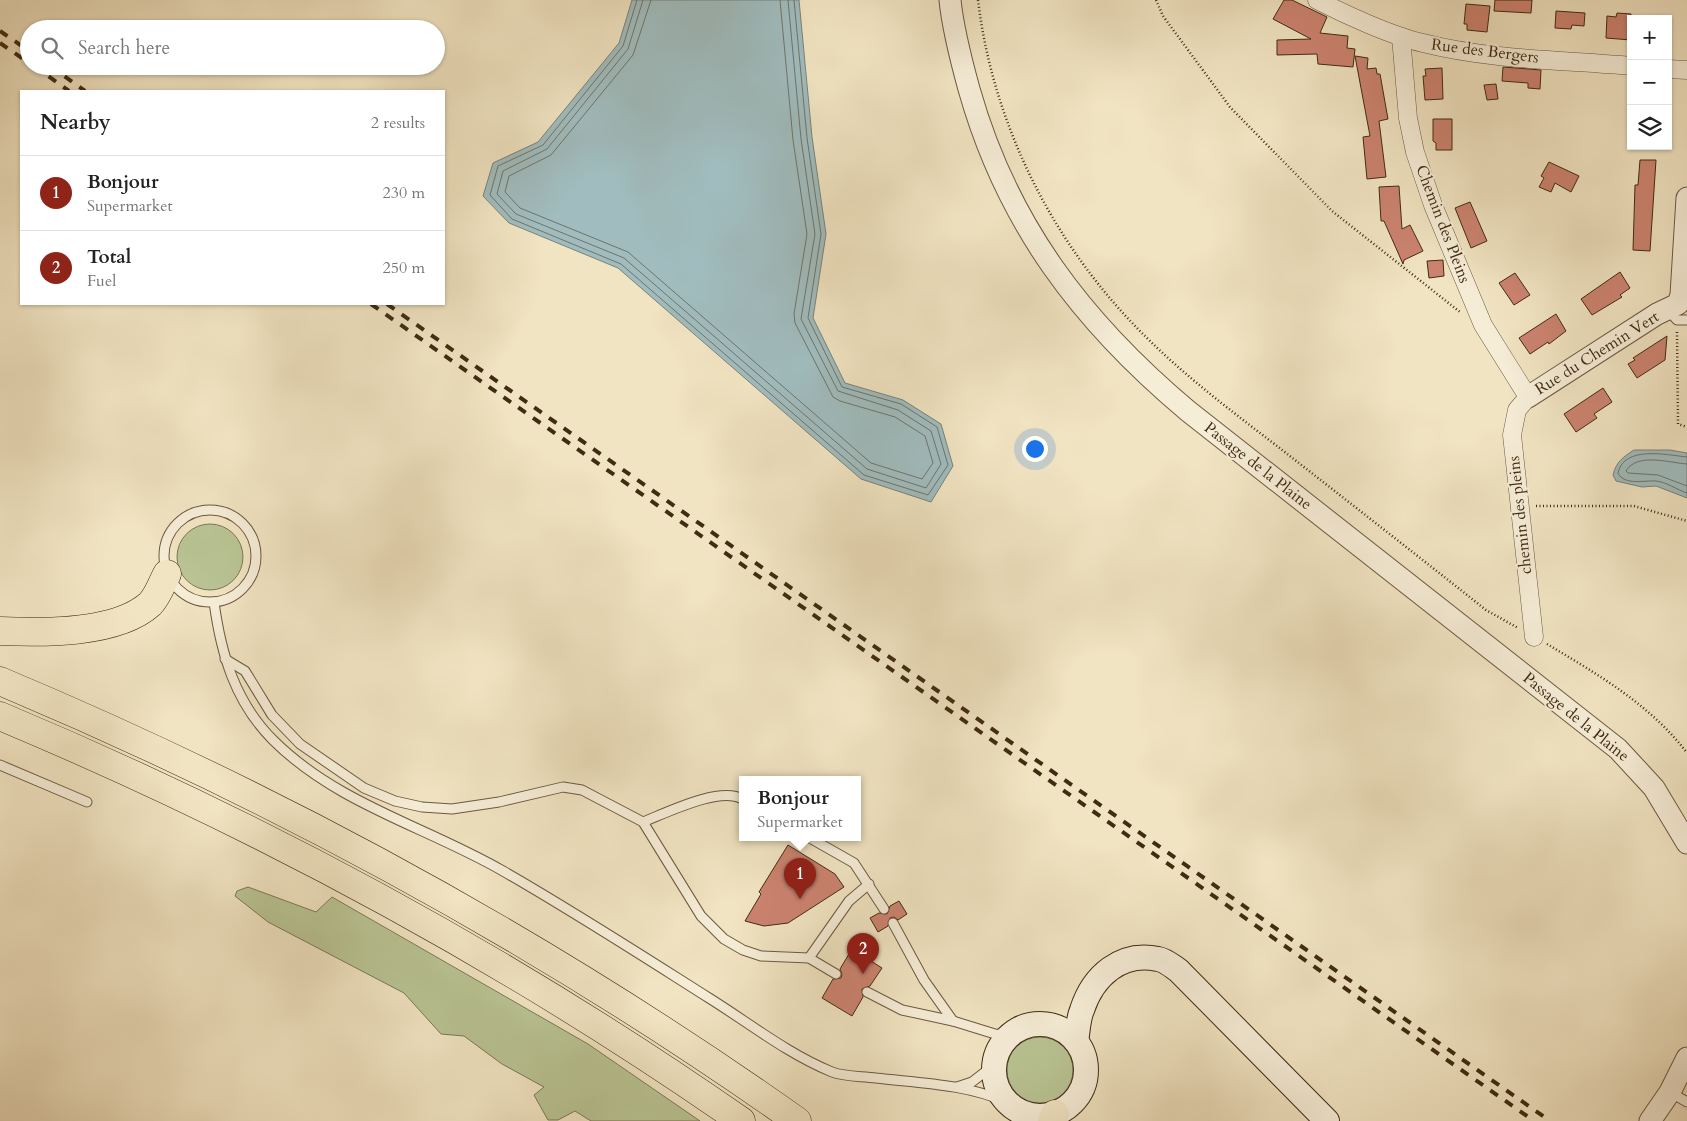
<!DOCTYPE html>
<meta charset="utf-8">
<style>
body{margin:0;font-family:Cardo,serif;background:#f6f6f6;color:#222}
.controls{position:absolute;right:15px;top:15px;display:grid;overflow:hidden;border-radius:0px;box-shadow:0 1px 4px #0004}
.controls button{width:45px;height:45px;display:grid;place-items:center;padding:0;border:0;border-bottom:1px solid #e0e0e0;background:#fff;color:#222;font:25px sans-serif}
.you{position:absolute;left:1034px;top:448px;width:18px;height:18px;margin:-12px;border:4px solid #fff;border-radius:50%;background:#1a73e8;box-shadow:0 0 0 8px #1a73e833}
.badge{display:grid;place-items:center;width:32px;height:32px;border-radius:50%;background:#8f2418;color:#fff;font-size:16px;font-weight:700}
.pin{position:absolute;translate:-50% -41px;filter:drop-shadow(0 1px 2px #0008)}
.pin::after{content:'';position:absolute;top:26px;width:18px;height:15px;background:inherit;clip-path:polygon(0 0,100% 0,50% 100%)}
.popup{position:absolute;left:739px;top:776px;width:122px;height:65px;box-sizing:border-box;display:grid;place-content:center;border-radius:0px;background:#fff;filter:drop-shadow(0 1px 4px #0005);font-size:16px;white-space:nowrap;color:#767676}
.popup b{font-size:19px;color:#222}
.popup::after{content:'';position:absolute;left:50%;top:100%;margin-left:-10px;border:10px solid transparent;border-top-color:#fff}
.list{margin:0;padding:0;list-style:none}
h2{display:flex;justify-content:space-between;align-items:center;height:65px;margin:0;padding:0 20px;font-size:21px}
h2 small{font-size:16px;font-weight:400;color:#767676}
.list li{display:grid;grid-template-columns:32px 1fr auto;gap:15px;align-items:center;box-sizing:border-box;height:75px;padding:0 20px;border-top:1px solid #e0e0e0}
.list b{display:block;font-size:19px;white-space:nowrap}
.list p{margin:0;font-size:16px;white-space:nowrap;color:#767676}
.list em{font-size:16px;font-style:normal;color:#767676}
.icon{flex:none;width:28px;height:28px;fill:none;stroke:currentColor;stroke-width:2;stroke-linecap:round;stroke-linejoin:round}
.map{position:relative;flex:none;width:1687px;height:1121px;overflow:hidden}
.search{position:absolute;background:#fff;box-shadow:0 1px 4px #0004;left:20px;top:20px;width:425px;height:55px;display:flex;align-items:center;gap:12px;box-sizing:border-box;padding:0 18px;border-radius:28px;color:#767676;font-size:19px}
.panel{position:absolute;background:#fff;box-shadow:0 1px 4px #0004;left:20px;top:90px;width:425px;height:215px;border-radius:0px}
.map>svg:first-child{display:block}
</style>
<div class="map">
<svg width="1687" height="1121" viewBox="0 0 1687 1121">
<rect width="100%" height="100%" fill="#f1e4c2"/>
<filter id="stains"><feTurbulence type="fractalNoise" baseFrequency=".004" numOctaves="4"/><feColorMatrix values="0 0 0 0 .2 0 0 0 0 .09 0 0 0 0 .02 0 0 0 .5 -.17"/></filter>
<radialGradient id="worn" r=".72"><stop offset=".6" stop-color="#630" stop-opacity="0"/><stop offset="1" stop-color="#630" stop-opacity=".3"/></radialGradient>
<!-- green -->
<g fill="#b9c494" stroke="#7c7854">
<circle cx="210" cy="557" r="33"/>
<polygon points="248,887 316,912 332,897 588,1044 700,1121 591,1121 575,1111 558,1120 548,1120 534,1095 544,1087 502,1064 464,1036 441,1034 404,993 268,922 235,896 237,891"/>
<circle cx="1040" cy="1070" r="33"/>
</g>
<!-- water -->
<g fill="#a0bcbe" stroke="#7a827a">
<polygon points="632,0 799,0 812,137 826,234 813,318 845,383 903,400 941,424 953,466 931,502 861,479 618,268 509,223 483,196 493,163 538,142 619,43"/>
<path d="M 1634,450 L 1670,450 L 1687,453 L 1687,498 L 1656,486 L 1642,487 L 1616,481 L 1613,475 C 1616,462 1623,457 1634,450 Z"/>
</g>
<g fill="none" stroke-linecap="round" stroke-linejoin="round">
<!-- shore -->
<g stroke="#707468" stroke-width="1">
<polyline points="637,0 623,46 543,145 498,166 490,195 512,219 621,264 864,475 928,495 948,465 937,427 901,404 842,387 808,318 821,234 807,138 794,0"/>
<polyline points="643,0 628,49 547,149 503,171 497,194 516,214 624,258 867,469 926,488 941,464 931,431 898,410 838,391 801,319 815,234 801,139 788,0"/>
<polyline points="651,0 633,55 551,155 509,176 505,192 520,208 628,252 871,463 922,479 933,463 925,436 895,417 840,401 833,397 795,323 794,314 807,234 793,140 780,0"/>
<path d="M 1687,457 C 1667,455 1624,445 1618,473 C 1624,486 1646,480 1656,481 C 1667,482 1677,490 1687,493"/>
<path d="M 1687,464 C 1670,463 1637,452 1626,471 L 1628,473 L 1658,475 L 1687,486"/>
</g>
</g>
<!-- building -->
<g fill="#cc8370" stroke="#402b13">
<polygon points="1284,0 1292,0 1327,17 1320,33 1348,36 1347,48 1355,49 1353,67 1318,64 1317,54 1277,55 1277,40 1311,39 1273,19"/>
<polygon points="1495,0 1532,0 1531,13 1494,11"/>
<polygon points="1466,4 1490,6 1487,32 1467,30 1467,24 1464,24"/>
<polygon points="1556,11 1585,13 1584,26 1572,25 1571,29 1555,28"/>
<polygon points="1617,13 1631,14 1631,40 1606,38 1607,16 1616,17"/>
<polygon points="1355,56 1368,58 1367,69 1376,68 1377,74 1380,74 1388,119 1379,121 1386,177 1367,179 1363,137 1370,136"/>
<polygon points="1503,67 1541,70 1540,89 1528,88 1528,83 1502,81"/>
<polygon points="1442,68 1443,99 1425,100 1423,76 1426,76 1425,69"/>
<polygon points="1496,84 1498,99 1487,100 1484,85"/>
<polygon points="1433,119 1452,119 1452,150 1436,150 1436,143 1433,141"/>
<polygon points="1640,160 1656,160 1650,251 1633,250 1635,185 1638,185"/>
<polygon points="1549,162 1579,176 1571,192 1555,183 1551,192 1539,187 1544,178 1541,176"/>
<polygon points="1399,186 1402,229 1410,225 1423,251 1404,260 1403,264 1384,221 1381,221 1379,187"/>
<polygon points="1470,202 1487,241 1471,248 1455,208"/>
<polygon points="1443,260 1444,276 1429,278 1427,261"/>
<polygon points="1620,272 1630,288 1620,295 1622,297 1592,315 1581,299"/>
<polygon points="1515,273 1530,295 1514,305 1499,283"/>
<polygon points="1556,314 1566,331 1549,344 1548,342 1530,354 1519,338"/>
<polygon points="1667,336 1665,360 1637,378 1628,364 1635,360 1633,358"/>
<polygon points="1603,388 1612,402 1594,414 1597,418 1576,432 1564,414"/>
<polygon points="788,845 835,874 844,887 788,923 764,926 745,921 761,894 759,892"/>
<polygon points="899,901 907,914 898,920 894,917 890,918 888,926 878,932 870,918 879,913 887,914 890,906"/>
<polygon points="852,949 882,968 870,986 862,989 863,997 852,1016 822,998 833,979 841,978 842,974 840,969"/>
</g>
<g fill="none" stroke-linecap="round" stroke-linejoin="round">
<!-- service casing -->
<g stroke="#6c593f" stroke-width="11">
<g id="service">
<polyline points="1667,309 1677,320 1687,320"/>
<circle cx="210" cy="556" r="46"/>
<path d="M 214,602 C 221,654 235,702 273,740 C 337,804 427,827 503,871 C 573,911 641,955 709,998 C 749,1023 788,1054 832,1072 C 845,1077 862,1076 876,1078 C 919,1083 966,1084 1006,1102"/>
<polyline points="225,659 245,671 272,715 300,744 364,788 395,801 422,807 452,809 499,802 563,787 582,790 643,822 701,916 724,939 743,950 761,956 809,958 836,974"/>
<polyline points="0,765 87,802"/>
<path d="M 643,822 C 666,813 720,786 742,799"/>
<polyline points="810,838 854,863 884,909"/>
<polyline points="893,923 924,980 953,1021"/>
<polyline points="809,958 849,901 869,884"/>
<polyline points="867,992 902,1010 953,1021 995,1034 1009,1035"/>
<polyline points="957,1087 972,1082 994,1065"/>
<polyline points="1670,1092 1687,1102"/>
</g>
</g>
<!-- minor casing -->
<g stroke="#6c593f" stroke-width="19">
<g id="minor">
<path d="M 1317,0 C 1346,15 1392,36 1423,43 C 1490,60 1562,60 1631,66"/>
<polyline points="1401,37 1408,118 1415,152 1433,205 1483,325 1528,397 1517,410 1512,435 1534,637"/>
<polyline points="1668,69 1687,70"/>
</g>
</g>
<!-- tertiary casing -->
<g stroke="#6c593f" stroke-width="23">
<g id="tertiary">
<path d="M 950,0 C 953,30 961,60 969,89 C 1007,224 1082,322 1188,411 L 1618,749 L 1654,788 L 1687,843"/>
<polyline points="1528,397 1657,314 1678,304 1681,295 1687,198"/>
<polyline points="1650,1121 1670,1092 1687,1058"/>
</g>
</g>
<!-- secondary casing -->
<g stroke="#402b13" stroke-width="26">
<g id="secondary">
<circle cx="1040" cy="1070" r="46"/>
<path d="M 1076,1041 C 1078,1031 1078,1019 1082,1010 C 1093,976 1121,951 1158,959 C 1165,960 1172,966 1178,970 L 1327,1121"/>
</g>
</g>
<!-- motorway casing -->
<g stroke="#402b13" stroke-width="29">
<g id="motorway">
<path d="M 0,631 C 42,633 117,634 150,604 C 158,596 162,583 167,574"/>
<path d="M 0,681 C 281,799 548,945 797,1121"/>
<path d="M 0,716 C 260,825 510,960 741,1121"/>
<polyline points="1052,1121 1055,1114"/>
</g>
</g>
<!-- path -->
<g stroke="#402b13" stroke-width="2.5" stroke-dasharray="1 2.5" stroke-linecap="butt">
<path d="M 978,0 C 993,126 1055,248 1146,337 C 1191,382 1245,421 1295,460 C 1359,510 1423,560 1486,610 L 1518,628"/>
<polyline points="1156,0 1163,16 1230,107 1332,211 1460,312"/>
<polyline points="1677,332 1678,424 1687,427"/>
<polyline points="1536,506 1634,506 1687,521"/>
<path d="M 1547,644 C 1597,674 1651,705 1687,753"/>
</g>
<!-- service -->
<use href="#service" stroke="#f6edd7" stroke-width="9"/>
<!-- minor -->
<use href="#minor" stroke="#f6edd7" stroke-width="18"/>
<!-- tertiary -->
<use href="#tertiary" stroke="#f6edd7" stroke-width="21"/>
<!-- secondary -->
<use href="#secondary" stroke="#f6edd7" stroke-width="24"/>
<!-- motorway -->
<use href="#motorway" stroke="#f1e4c2" stroke-width="28"/>
<!-- rail -->
<g stroke="#402b13" stroke-width="4" stroke-dasharray="9 9" stroke-linecap="butt">
<polyline points="0,31 29,51"/>
<polyline points="0,43 29,63"/>
<polyline points="34,66 69,91"/>
<polyline points="50,66 85,91"/>
<polyline points="371,304 1534,1121"/>
<polyline points="387,304 1550,1121"/>
</g>
</g>
<g text-anchor="middle" dominant-baseline="central" stroke-width="4" stroke-linejoin="round" paint-order="stroke">
<!-- street labels -->
<g font-size="16" fill="#402b13" stroke="#f6edd7">
<text transform="translate(1485 51) rotate(7)">Rue des Bergers</text>
<text transform="translate(1443 224) rotate(69)">Chemin des Pleins</text>
<text transform="translate(1597 353) rotate(-32)">Rue du Chemin Vert</text>
<text transform="translate(1258 466) rotate(38)">Passage de la Plaine</text>
<text transform="translate(1520 515) rotate(-96)">chemin des pleins</text>
<text transform="translate(1576 717) rotate(39)">Passage de la Plaine</text>
</g>
</g>
<rect width="100%" height="100%" filter="url(#stains)"/>
<rect width="100%" height="100%" fill="url(#worn)"/>
</svg>
<div class="controls">
<button>+</button>
<button>−</button>
<button><svg class="icon" aria-label="layers" viewBox="0 0 24 24"><path d="M12 4l9 5-9 5-9-5zM3 14l9 5 9-5"/></svg></button>
</div>
<div class="you"></div>
<div class="pin badge" style="left:800px;top:899px">1</div>
<div class="popup"><b>Bonjour</b>Supermarket</div>
<div class="pin badge" style="left:863px;top:974px">2</div>
<div class="search"><svg class="icon" aria-label="search" viewBox="0 0 24 24"><circle cx="10" cy="10" r="6"/><path d="M15 15l6 6"/></svg>Search here</div>
<section class="panel">
<h2>Nearby<small>2 results</small></h2>
<ul class="list">
<li><span class="badge">1</span><div><b>Bonjour</b><p>Supermarket</p></div><em>230 m</em></li>
<li><span class="badge">2</span><div><b>Total</b><p>Fuel</p></div><em>250 m</em></li>
</ul>
</section>
</div>
